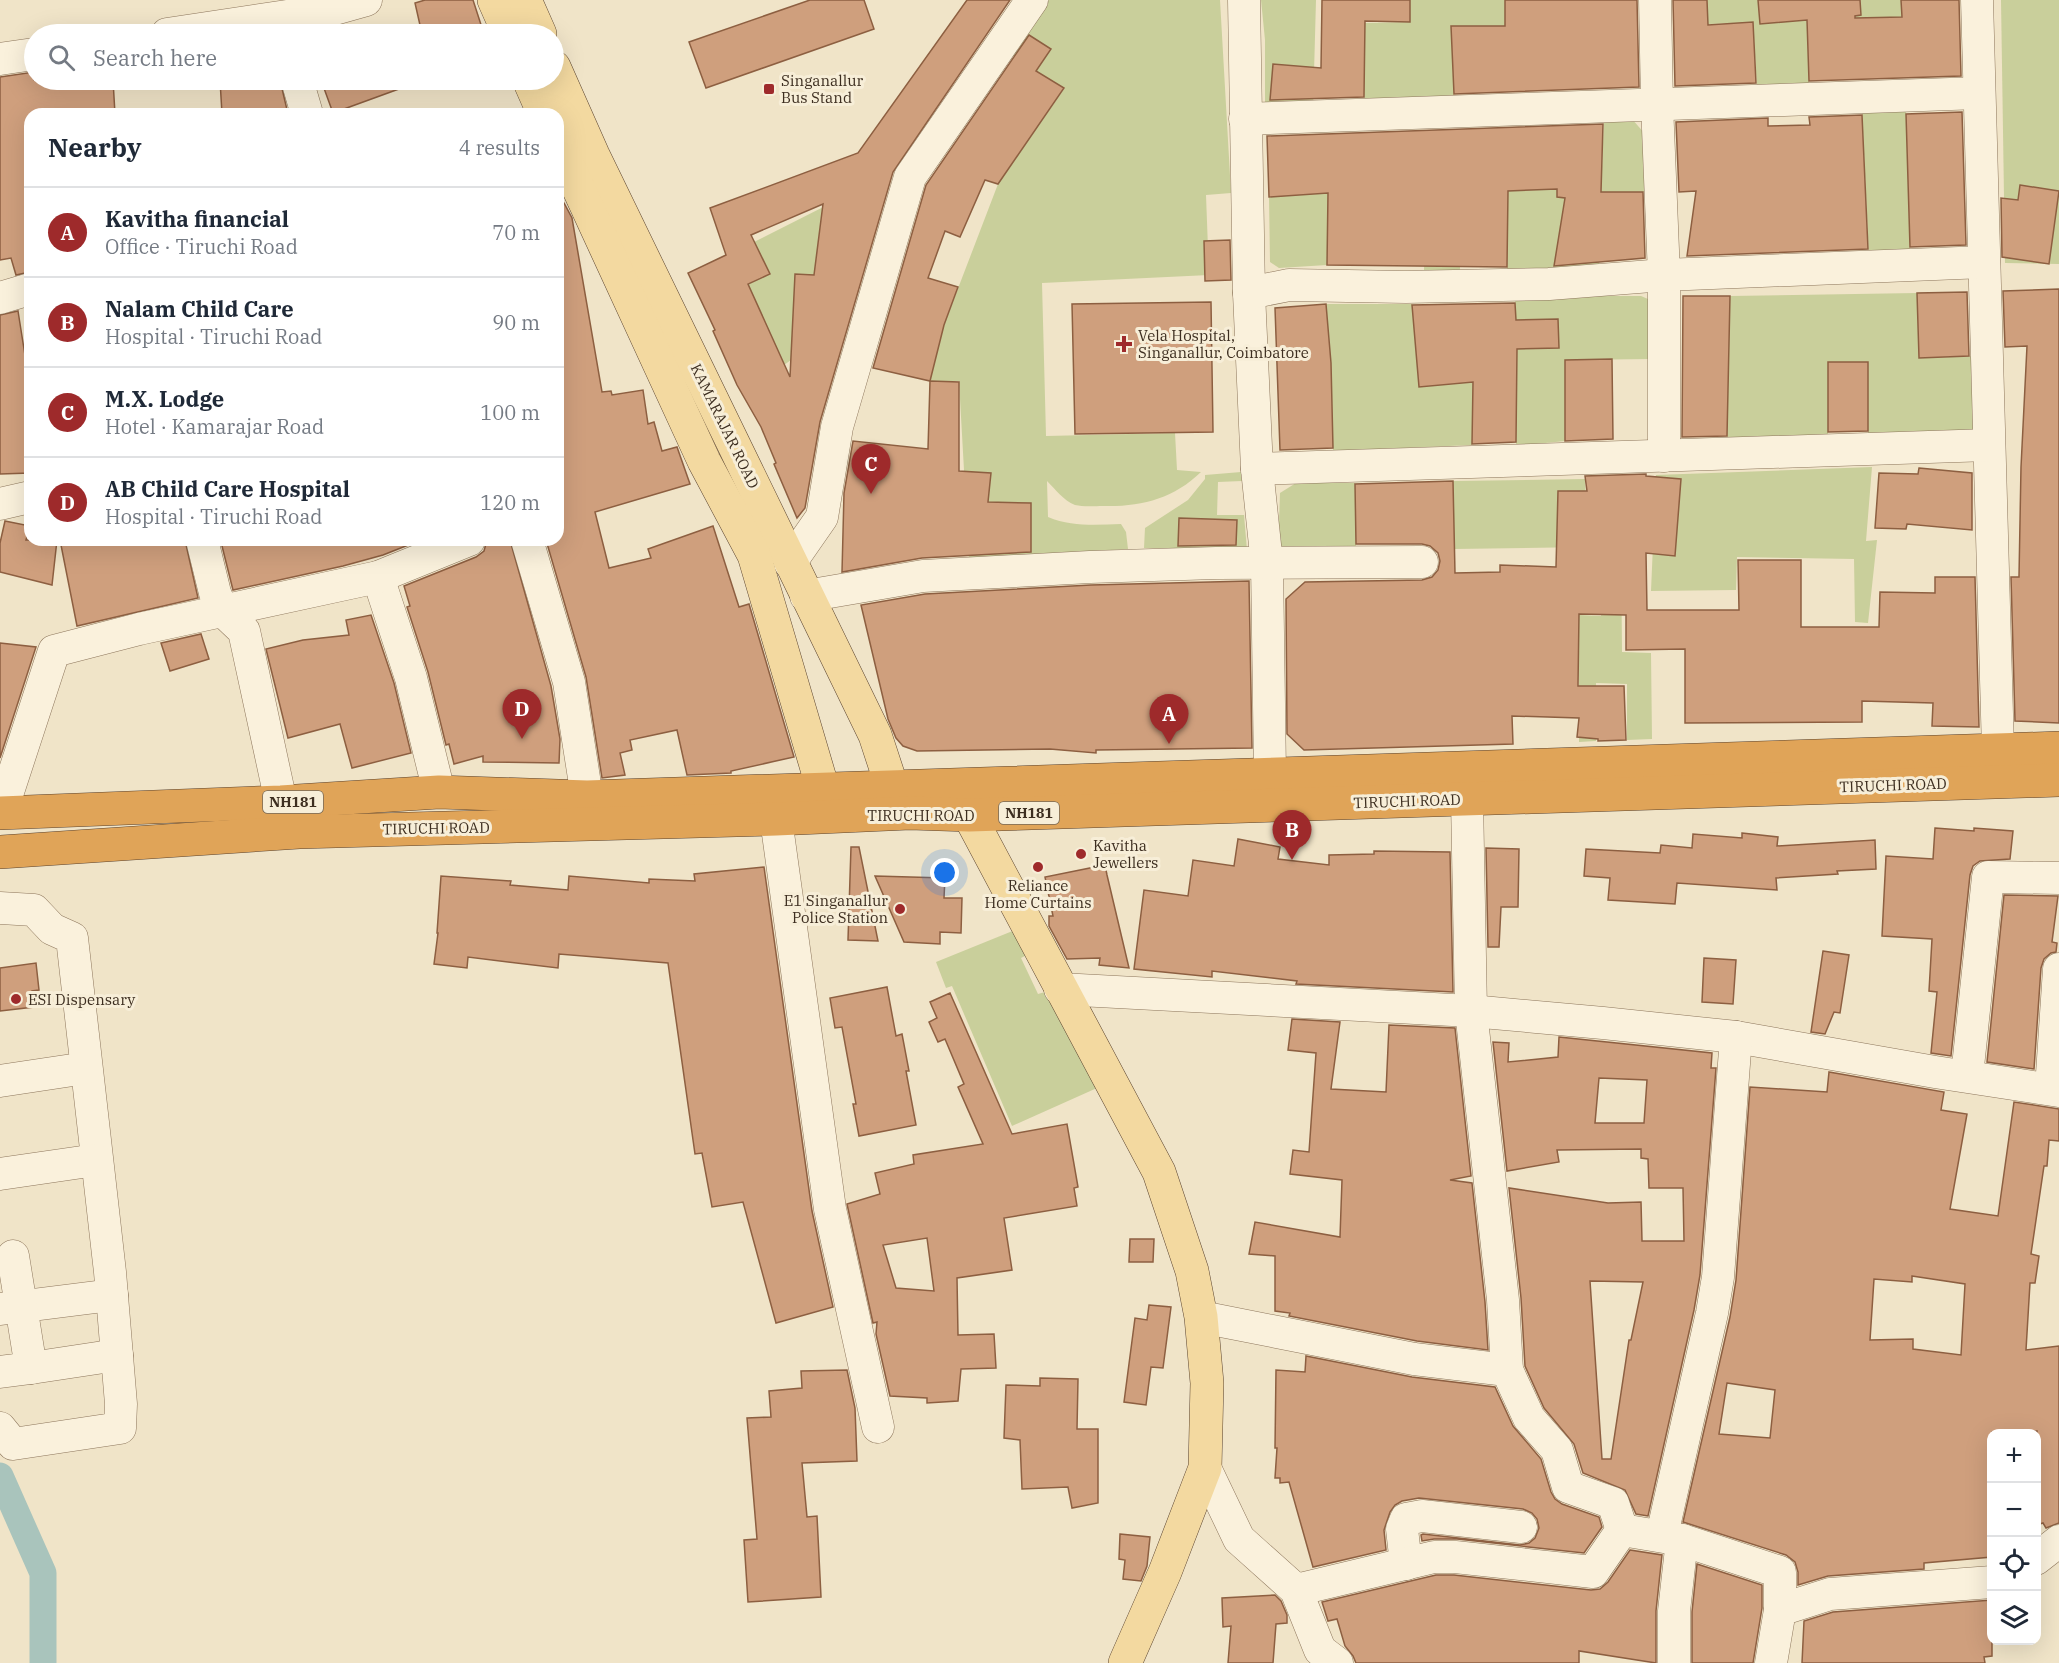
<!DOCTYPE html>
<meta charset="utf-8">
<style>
body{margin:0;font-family:"IBM Plex Serif",serif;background:#f6f6f7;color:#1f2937}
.controls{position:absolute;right:18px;bottom:18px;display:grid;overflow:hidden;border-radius:12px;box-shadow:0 6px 24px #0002}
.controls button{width:54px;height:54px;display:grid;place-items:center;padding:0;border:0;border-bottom:2px solid #e0e1e3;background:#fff;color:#1f2937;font:30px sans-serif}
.you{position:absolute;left:945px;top:873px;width:21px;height:21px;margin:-15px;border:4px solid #fff;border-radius:50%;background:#1a73e8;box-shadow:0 0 0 9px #1a73e833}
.badge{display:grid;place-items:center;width:39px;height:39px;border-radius:50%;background:#9e2a2b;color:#fff;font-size:20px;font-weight:700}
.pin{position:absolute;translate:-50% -50px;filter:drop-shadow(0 2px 3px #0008)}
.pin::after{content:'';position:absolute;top:32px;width:21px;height:18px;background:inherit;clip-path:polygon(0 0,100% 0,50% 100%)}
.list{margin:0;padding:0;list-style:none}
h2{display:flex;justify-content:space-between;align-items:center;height:78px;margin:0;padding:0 24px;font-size:26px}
h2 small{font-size:20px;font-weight:400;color:#747a83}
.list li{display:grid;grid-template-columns:39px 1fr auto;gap:18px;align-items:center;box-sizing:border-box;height:90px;padding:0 24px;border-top:2px solid #e0e1e3}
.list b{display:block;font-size:22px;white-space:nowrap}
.list p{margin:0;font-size:20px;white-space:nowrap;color:#747a83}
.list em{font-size:20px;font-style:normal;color:#747a83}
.icon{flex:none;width:33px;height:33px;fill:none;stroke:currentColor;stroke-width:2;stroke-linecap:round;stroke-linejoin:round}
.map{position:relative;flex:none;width:2059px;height:1663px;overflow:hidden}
.search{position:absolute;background:#fff;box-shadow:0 6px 24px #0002;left:24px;top:24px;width:540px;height:66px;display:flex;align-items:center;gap:15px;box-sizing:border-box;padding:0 21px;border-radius:33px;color:#747a83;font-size:22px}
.panel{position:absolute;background:#fff;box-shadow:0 6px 24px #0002;left:24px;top:108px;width:540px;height:438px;border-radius:18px}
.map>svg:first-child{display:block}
</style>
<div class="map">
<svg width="2059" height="1663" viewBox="0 0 2059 1663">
<rect width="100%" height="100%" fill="#f0e4c8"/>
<!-- green -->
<g fill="#c9cf9b">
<path d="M 1049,0 L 1220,0 L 1231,193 L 1206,195 L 1209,275 L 1042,283 L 1046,436 L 1175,433 L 1177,470 L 1201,472 C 1173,499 1141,507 1103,506 C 1095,506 1083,507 1075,505 C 1063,500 1056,490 1047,481 L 1048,517 C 1072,527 1096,525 1121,524 L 1126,532 L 1128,549 L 969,559 L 959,381 L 930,381 L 944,325 L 998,184 L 1064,89 L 1010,54 Z"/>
<polygon points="1261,0 1316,0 1313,110 1265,111 1265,40"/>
<polygon points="1410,0 1505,0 1505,26 1451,26 1454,100 1364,102 1365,23 1409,22"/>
<polygon points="1707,0 1758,0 1760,24 1807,20 1809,87 1757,87 1753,23 1708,24"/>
<polygon points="1854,0 1901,0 1902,17 1855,18"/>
<polygon points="2001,0 2059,0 2059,264 2005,263"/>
<polygon points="1906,109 1910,254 1869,257 1862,112"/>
<polygon points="1604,118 1631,118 1646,135 1649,192 1601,192"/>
<polygon points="1426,185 1512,190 1557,189 1557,197 1601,199 1599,271 1507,272 1508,198 1461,197 1460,271 1424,270"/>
<polygon points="1369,189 1328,200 1327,265 1279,268 1270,262 1269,197"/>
<polygon points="851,193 820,227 814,275 822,349 791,360 784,365 738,289 769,274 754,242"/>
<polygon points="1917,293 1919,358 1979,356 1980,435 1868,437 1868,362 1828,362 1828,437 1727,440 1730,296"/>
<polygon points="1515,296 1641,296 1648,299 1653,359 1565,360 1565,441 1516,446 1517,363"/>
<polygon points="1326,304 1412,304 1419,386 1473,382 1472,445 1333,451 1331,363"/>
<polygon points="1872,467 1866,541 1877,540 1868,623 1855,622 1854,559 1737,557 1736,590 1651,591 1656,475"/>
<polygon points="1241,472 1242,481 1218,482 1217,515 1244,515 1247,550 1144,548 1145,528 1188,500 1205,479 1205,475"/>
<polygon points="1585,479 1588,547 1454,549 1453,481"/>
<polygon points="1296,483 1355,483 1356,550 1278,552 1280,493"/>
<polygon points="1602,547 1621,547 1622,652 1651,653 1652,739 1627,740 1627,684 1596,683 1596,741 1579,742 1579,615 1601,616"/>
<polygon points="1015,930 1027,955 1021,958 1038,994 1045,992 1097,1088 1012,1126 952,986 946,988 936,962"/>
</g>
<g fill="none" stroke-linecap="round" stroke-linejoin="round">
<!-- canal -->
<polyline stroke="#a9c4bc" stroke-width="27" points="0,1476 43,1573 43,1663"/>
</g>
<!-- building -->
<g fill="#cf9f7d" stroke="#8d5f41" stroke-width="1.5" fill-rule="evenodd">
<polygon points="425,0 473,0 484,34 422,34 415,3"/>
<polygon points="810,0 864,0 874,29 706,88 689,42"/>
<path d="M 967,0 L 1010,0 L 893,172 L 820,422 L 805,508 L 797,518 L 774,464 L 776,463 L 761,427 L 737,385 L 713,331 L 715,330 L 688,273 L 726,255 L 710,208 L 858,153 ZM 823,204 L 814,275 L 795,274 L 790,377 L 748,284 L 770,274 L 751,235 Z"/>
<polygon points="1322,0 1410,0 1410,22 1365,21 1364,97 1270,100 1273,64 1321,68"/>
<polygon points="1505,0 1637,0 1639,87 1454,94 1451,26 1505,26"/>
<polygon points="1673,0 1707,0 1708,25 1753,22 1756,83 1675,86"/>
<polygon points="1758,0 1860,0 1861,15 1855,16 1855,18 1902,17 1901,0 1959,0 1961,76 1809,81 1807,20 1760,24"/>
<polygon points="1029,35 1051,49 1036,71 1064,88 998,184 985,180 960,237 945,231 928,278 958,287 944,325 930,381 873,368 926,185"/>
<polygon points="34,72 34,80 113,80 115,114 30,114 30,272 16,275 11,258 0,260 0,77"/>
<polygon points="220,80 280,80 288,114 222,114"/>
<polygon points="321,80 417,80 418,82 333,113"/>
<polygon points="1962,112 1966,245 1910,247 1906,114"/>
<polygon points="1862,115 1868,249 1687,256 1696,191 1679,192 1676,122 1768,118 1768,126 1810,125 1809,117"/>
<polygon points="1603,124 1601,192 1643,192 1645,258 1554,266 1565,198 1557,197 1557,189 1508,191 1507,267 1327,265 1328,193 1269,197 1267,136"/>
<polygon points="2020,185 2059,191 2049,264 2002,257 2001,198 2018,200"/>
<polygon points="558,203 564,203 572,218 602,392 611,391 612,395 643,390 648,424 654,422 662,451 677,447 690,484 595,512 609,568 651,558 648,549 713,526 739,607 749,604 794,757 731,771 731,773 687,775 677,730 630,740 632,750 620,753 625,775 602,778 586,677 546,540 558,540"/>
<polygon points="1230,240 1231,280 1205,281 1204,241"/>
<polygon points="2059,289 2059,723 2015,721 2011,577 2019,577 2021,467 2027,346 2005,347 2003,291"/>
<polygon points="1967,292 1969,356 1919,358 1917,293"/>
<polygon points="1683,296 1730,296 1727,436 1682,437"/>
<polygon points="1211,302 1213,432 1075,434 1072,304"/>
<polygon points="1515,303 1516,320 1558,319 1559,348 1517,349 1516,442 1472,444 1473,382 1419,387 1412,305"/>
<polygon points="1326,304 1331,363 1333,448 1280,450 1275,308"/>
<polygon points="18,311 30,387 30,473 0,474 0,315"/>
<polygon points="1612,359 1613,439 1565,441 1565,360"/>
<polygon points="1828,362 1868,362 1868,431 1828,432"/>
<polygon points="930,381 959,382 959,471 991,473 988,502 1031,503 1031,552 922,558 842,572 844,493 853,441 928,449"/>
<polygon points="1919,468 1972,473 1972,530 1907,524 1906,529 1875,528 1879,473 1918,474"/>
<polygon points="1646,474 1646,476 1681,479 1675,556 1646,553 1647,610 1739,610 1738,560 1801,560 1801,627 1879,627 1880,592 1935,593 1935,577 1975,577 1979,727 1932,726 1933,703 1862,701 1862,722 1685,723 1685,649 1626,650 1626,615 1579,614 1578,686 1624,686 1626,740 1598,741 1598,739 1577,737 1579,718 1512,716 1513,744 1304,750 1287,734 1286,599 1305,582 1422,580 1432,577 1438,570 1440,561 1438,553 1430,546 1422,544 1356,544 1355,484 1453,481 1455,573 1500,572 1500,565 1556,567 1558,491 1587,491 1585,476"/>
<polygon points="1179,518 1237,520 1236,545 1178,546"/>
<polygon points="5,521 30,526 26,540 57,540 52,585 0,572 0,543"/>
<polygon points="60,540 185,540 198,598 77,626"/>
<polygon points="229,540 421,540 383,555 343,566 233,590 221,542"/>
<polygon points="487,540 510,540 551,686 560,739 559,763 483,762 483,756 454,764 449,744 446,745 428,672 407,607 410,606 404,586 476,557 484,551"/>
<polygon points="1249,581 1252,748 1096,750 1096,753 1050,749 917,751 903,746 896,738 888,719 861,605 925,594 1091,585"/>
<polygon points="371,615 394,683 411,753 352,768 340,724 288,738 266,649 303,640 349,635 346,620"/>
<polygon points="201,634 209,659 170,671 161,643"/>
<polygon points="0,643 36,647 0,758"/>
<polygon points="1935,828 1974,831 1974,828 2013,831 2010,859 1980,861 1973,866 1970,875 1951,1056 1931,1053 1937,992 1929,991 1932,939 1882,936 1886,856 1933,859"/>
<polygon points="1742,833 1778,837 1777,846 1875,840 1876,869 1837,871 1838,874 1776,878 1777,890 1677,883 1675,904 1608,900 1610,878 1584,876 1586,849 1660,853 1661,845 1692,848 1693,834 1742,838"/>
<polygon points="1238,839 1280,847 1278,859 1329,865 1329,855 1374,854 1374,851 1450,852 1453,992 1296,984 1297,981 1212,971 1212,977 1134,969 1144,890 1188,896 1193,860 1234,866"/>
<polygon points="851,847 859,847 878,941 848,940"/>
<polygon points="1486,848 1519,849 1518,907 1501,907 1499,947 1488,947"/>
<polygon points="1105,865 1107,875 1129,968 1099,965 1100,958 1067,959 1049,926 1049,916 1053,916 1045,877"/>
<polygon points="764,867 812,1211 833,1307 776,1323 743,1202 712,1207 702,1153 695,1154 668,963 559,954 558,968 468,957 467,968 434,964 438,933 437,933 441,876 511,881 510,885 568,890 569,876 649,883 649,879 695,881 694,874"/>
<polygon points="875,876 945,878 944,898 962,898 961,933 940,932 940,944 904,942"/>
<polygon points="2004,895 2058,896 2052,942 2057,943 2056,952 2051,953 2044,959 2041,968 2034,1069 1987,1062"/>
<polygon points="1823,951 1849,955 1840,1013 1834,1012 1825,1034 1811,1032"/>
<polygon points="1704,958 1736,960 1733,1004 1702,1002"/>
<polygon points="36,963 39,990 32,991 34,1007 0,1011 0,968"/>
<polygon points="887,987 896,1036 902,1034 909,1071 906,1071 916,1125 859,1136 853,1104 856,1104 842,1027 835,1028 830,998"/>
<path d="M 950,993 L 1012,1134 L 1067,1124 L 1078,1187 L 1074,1188 L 1077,1206 L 1004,1218 L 1012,1270 L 957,1278 L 958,1335 L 994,1334 L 996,1368 L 961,1369 L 958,1401 L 927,1403 L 927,1398 L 890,1396 L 876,1334 L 877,1322 L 873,1323 L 847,1204 L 880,1194 L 875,1173 L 914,1164 L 913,1155 L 983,1144 L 958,1087 L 964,1084 L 945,1039 L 938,1042 L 929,1022 L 937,1018 L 930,1002 ZM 927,1238 L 934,1291 L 896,1288 L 883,1245 Z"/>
<polygon points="1292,1019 1340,1022 1331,1089 1386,1092 1389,1025 1455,1028 1471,1176 1450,1180 1472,1183 1485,1302 1488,1350 1417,1341 1289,1316 1290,1313 1275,1311 1275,1256 1249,1254 1255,1222 1340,1237 1342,1180 1290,1174 1293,1150 1309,1152 1316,1053 1288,1050"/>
<path d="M 1559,1037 L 1712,1053 L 1711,1068 L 1716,1068 L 1700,1275 L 1694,1310 L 1648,1516 L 1636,1514 L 1625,1490 L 1583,1473 L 1574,1444 L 1544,1408 L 1525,1366 L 1521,1298 L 1509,1188 L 1608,1203 L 1641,1202 L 1642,1241 L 1684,1241 L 1683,1188 L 1649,1188 L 1648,1159 L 1641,1158 L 1641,1149 L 1557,1150 L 1559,1162 L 1507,1171 L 1493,1042 L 1509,1043 L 1508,1062 L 1558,1057 ZM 1599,1078 L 1647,1080 L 1644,1123 L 1595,1123 ZM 1590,1281 L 1643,1282 L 1631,1340 L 1629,1340 L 1611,1459 L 1602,1459 Z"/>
<path d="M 1829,1072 L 1944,1092 L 1941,1110 L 1967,1114 L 1950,1209 L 1998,1216 L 2014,1102 L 2059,1109 L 2059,1141 L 2049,1140 L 2047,1166 L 2044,1166 L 2031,1254 L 2039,1256 L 2035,1283 L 2030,1283 L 2026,1350 L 2059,1346 L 2059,1523 L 2046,1528 L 2043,1523 L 2037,1525 L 2037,1431 L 1992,1432 L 1992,1557 L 1924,1563 L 1924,1569 L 1828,1576 L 1798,1585 L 1798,1572 L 1795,1562 L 1786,1555 L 1683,1522 L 1730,1317 L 1736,1280 L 1750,1087 L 1827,1092 ZM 1912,1276 L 1965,1284 L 1961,1355 L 1913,1349 L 1913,1339 L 1870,1340 L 1874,1279 L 1912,1282 ZM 1727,1383 L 1775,1390 L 1770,1438 L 1719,1434 Z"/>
<polygon points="1130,1239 1154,1239 1153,1262 1129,1262"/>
<polygon points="1149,1305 1171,1307 1163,1368 1151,1367 1146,1405 1124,1402 1135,1318 1147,1320"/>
<polygon points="1306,1356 1412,1377 1495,1387 1513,1426 1541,1459 1551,1492 1555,1499 1562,1504 1599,1517 1602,1527 1584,1553 1457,1539 1434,1539 1422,1541 1421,1535 1423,1534 1520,1545 1529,1543 1535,1538 1539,1528 1537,1519 1532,1513 1523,1509 1419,1498 1402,1501 1395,1505 1390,1512 1384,1530 1386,1550 1313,1567 1289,1482 1280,1483 1280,1478 1275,1478 1277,1448 1275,1448 1276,1370 1305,1372"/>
<polygon points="847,1370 855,1408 857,1461 802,1463 807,1517 817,1516 821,1597 748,1602 744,1540 757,1539 747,1418 771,1417 769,1391 802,1388 801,1371"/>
<polygon points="1040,1378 1078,1379 1077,1429 1098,1429 1098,1503 1072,1508 1068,1487 1022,1489 1020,1440 1004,1438 1006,1385 1040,1386"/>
<polygon points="1120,1534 1150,1537 1147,1566 1141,1581 1123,1579 1125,1560 1119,1559"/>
<polygon points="1630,1550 1662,1555 1656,1611 1656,1663 1579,1651 1579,1663 1356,1663 1353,1656 1345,1646 1337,1619 1328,1621 1322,1602 1436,1575 1454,1575 1591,1590 1600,1589 1608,1582"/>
<polygon points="1697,1564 1762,1585 1762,1608 1753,1663 1692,1663 1692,1612"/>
<polygon points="1275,1595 1281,1601 1287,1615 1287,1623 1276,1624 1273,1663 1228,1663 1231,1626 1223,1627 1222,1598"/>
<polygon points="1992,1600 1992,1656 1984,1657 1985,1663 1802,1663 1804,1621 1833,1612"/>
</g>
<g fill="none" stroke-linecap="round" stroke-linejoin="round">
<!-- minor casing -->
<g stroke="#8d765c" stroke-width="33">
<g id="minor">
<polyline points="1244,0 1249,293 1257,469 1267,564 1270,774"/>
<polyline points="1655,0 1657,104 1664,275 1664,456"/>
<polyline points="1977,0 1998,750"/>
<polyline points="167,34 334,9 366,0"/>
<polyline points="0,59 34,54"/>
<polyline points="297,80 307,114"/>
<polyline points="1245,119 1979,93"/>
<polyline points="1249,293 1289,285 1406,287 1549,284 1664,275 1984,262"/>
<polyline points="0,298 30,289"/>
<polyline points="1257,469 1989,445"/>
<polyline points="0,504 30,497"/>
<polyline points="202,540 215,593 222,610 244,631 281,802"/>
<polyline points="527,540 569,682 587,797"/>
<polyline points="790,563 822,517 837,427 910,177 1032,0"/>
<polyline points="378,577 411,678 439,792"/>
<polyline points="806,596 923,576 1090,567 1216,563 1422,562"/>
<polyline points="1467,799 1471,1011 1503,1300 1507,1370 1529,1418 1557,1450 1568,1487 1613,1503 1622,1530"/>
<polyline points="1,813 54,651 139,629 378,577 469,540"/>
<polyline points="776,819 830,1209 878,1427"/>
<polyline points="0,908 34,910 52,929 72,938 110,1272 121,1404 120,1428 13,1444 0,1428"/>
<polyline points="1060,989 1471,1011 1603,1023 1736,1037 1935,1072 2059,1091"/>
<polyline points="1967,1076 1988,877 2059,878"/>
<polyline points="0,1081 86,1068"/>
<polyline points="2051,1089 2059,969"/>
<polyline points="0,1174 96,1160"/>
<polyline points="1,1309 112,1295"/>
<polyline points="1201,1317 1414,1359 1507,1370"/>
<polyline points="31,1368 117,1355"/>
<polyline points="0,1372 31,1368 13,1256"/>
<polyline points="1205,1468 1239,1539 1296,1590 1320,1650 1337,1663"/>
<polyline points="1662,1535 1712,1313 1718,1277 1736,1037"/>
<polyline points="2036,1559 2059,1541"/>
<polyline points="1406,1564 1402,1529 1406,1519 1422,1516 1521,1527"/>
<polyline points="1296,1590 1434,1557 1455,1557 1593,1572 1622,1530 1682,1540 1780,1572 1780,1610"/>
<polyline points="1674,1663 1674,1611 1682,1540"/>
<polyline points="1771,1663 1780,1610 1830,1594 1992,1582"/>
</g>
</g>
<!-- major casing -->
<g stroke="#5b4430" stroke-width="34">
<g id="major">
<polyline points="494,0 509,34"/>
<polyline points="525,0 540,34"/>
<polyline points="554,67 593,155 875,735 892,787"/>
<polyline points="529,80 544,114"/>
<polyline points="558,144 704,461 754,555 823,789"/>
<polyline points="954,792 969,815 1159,1172 1192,1271 1201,1317 1207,1383 1205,1468 1165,1572 1125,1663"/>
</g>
</g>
<!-- highway casing -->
<g stroke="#5b4430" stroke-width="34">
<g id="highway">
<polyline points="0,813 281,802 439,792 587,797 2059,748"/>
<polyline points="0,852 299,832 776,819 910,813 969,815 2059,780"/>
</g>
</g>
<!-- minor -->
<use href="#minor" stroke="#faf1dc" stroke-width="32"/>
<!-- major -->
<use href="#major" stroke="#f3d9a0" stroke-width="33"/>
<!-- highway -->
<use href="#highway" stroke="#e0a458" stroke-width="33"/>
</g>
<!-- markers -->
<g fill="#9e2a2b" stroke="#f7eed8" stroke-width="2">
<rect x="763" y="83" width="12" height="12" rx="3"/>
<path d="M1121 335h6v6h6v6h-6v6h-6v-6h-6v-6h6z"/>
<circle cx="1081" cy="854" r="6"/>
<circle cx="1038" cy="867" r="6"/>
<circle cx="900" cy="909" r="6"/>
<circle cx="16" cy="999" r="6"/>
</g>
<g text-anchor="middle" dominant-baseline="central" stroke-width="6" stroke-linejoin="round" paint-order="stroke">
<!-- shield labels -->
<g fill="#f7eed8" stroke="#756857" stroke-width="1.5">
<rect x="263" y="791" width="60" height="22" rx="4.5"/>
<rect x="999" y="802" width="60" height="22" rx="4.5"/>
</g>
<g font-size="14" font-weight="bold" fill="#3d2e20">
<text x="293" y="802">NH181</text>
<text x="1029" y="813">NH181</text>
</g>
<!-- poi labels -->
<g font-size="15" fill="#3d2e20" stroke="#f7eed8" text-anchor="start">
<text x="781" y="80">Singanallur<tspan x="781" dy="17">Bus Stand</tspan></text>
<text x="1138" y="335">Vela Hospital,<tspan x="1138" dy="17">Singanallur, Coimbatore</tspan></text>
<text x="1093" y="845">Kavitha<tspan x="1093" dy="17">Jewellers</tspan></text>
<text x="1038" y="885" text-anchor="middle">Reliance<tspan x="1038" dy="17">Home Curtains</tspan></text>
<text x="888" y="900" text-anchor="end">E1 Singanallur<tspan x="888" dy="17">Police Station</tspan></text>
<text x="28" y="999">ESI Dispensary</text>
</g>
<!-- street labels -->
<g font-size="15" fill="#3d2e20" stroke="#f7eed8">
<text transform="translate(725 426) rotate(64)">KAMARAJAR ROAD</text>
<text transform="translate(1893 785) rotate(-2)">TIRUCHI ROAD</text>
<text transform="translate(1407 801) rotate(-2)">TIRUCHI ROAD</text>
<text x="921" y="815">TIRUCHI ROAD</text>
<text transform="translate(436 828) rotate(-1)">TIRUCHI ROAD</text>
</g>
</g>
</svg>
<div class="controls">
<button>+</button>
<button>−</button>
<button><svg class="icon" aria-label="locate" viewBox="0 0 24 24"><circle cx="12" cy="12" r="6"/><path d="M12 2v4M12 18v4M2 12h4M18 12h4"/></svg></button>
<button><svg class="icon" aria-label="layers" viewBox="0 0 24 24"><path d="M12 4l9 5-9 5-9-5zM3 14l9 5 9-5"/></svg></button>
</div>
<div class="you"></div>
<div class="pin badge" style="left:1169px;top:744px">A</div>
<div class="pin badge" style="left:1292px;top:860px">B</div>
<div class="pin badge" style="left:871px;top:494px">C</div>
<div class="pin badge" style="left:522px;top:739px">D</div>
<div class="search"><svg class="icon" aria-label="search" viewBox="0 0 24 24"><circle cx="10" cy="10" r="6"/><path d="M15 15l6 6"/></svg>Search here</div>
<section class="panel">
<h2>Nearby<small>4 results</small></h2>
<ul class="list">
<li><span class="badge">A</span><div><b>Kavitha financial</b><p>Office · Tiruchi Road</p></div><em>70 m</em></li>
<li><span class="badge">B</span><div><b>Nalam Child Care</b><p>Hospital · Tiruchi Road</p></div><em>90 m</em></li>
<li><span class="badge">C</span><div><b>M.X. Lodge</b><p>Hotel · Kamarajar Road</p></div><em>100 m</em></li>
<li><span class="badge">D</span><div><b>AB Child Care Hospital</b><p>Hospital · Tiruchi Road</p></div><em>120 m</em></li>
</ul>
</section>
</div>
